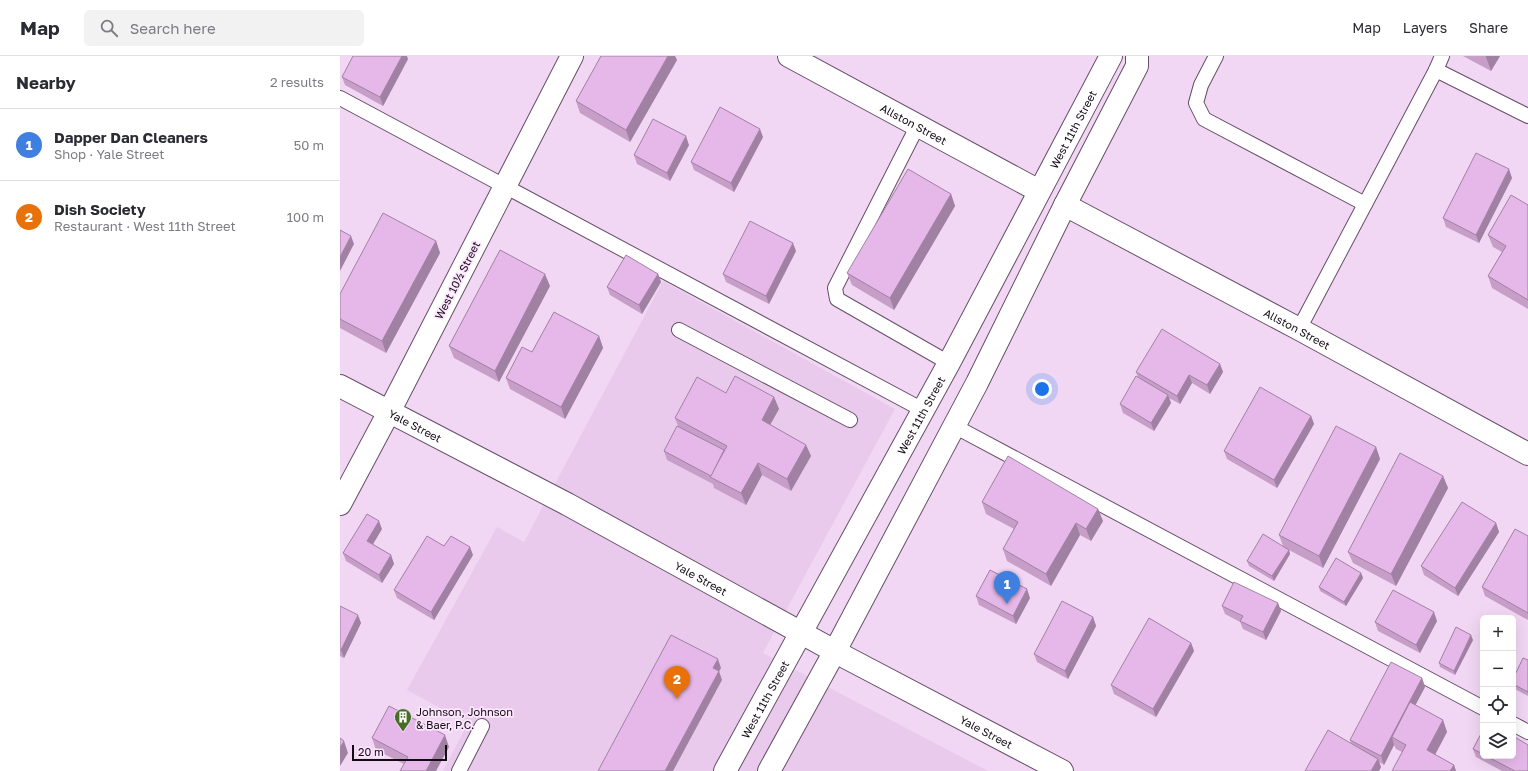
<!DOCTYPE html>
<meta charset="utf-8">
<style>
body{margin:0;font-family:"Golos Text",sans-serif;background:#f2f2f3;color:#2b2b33}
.controls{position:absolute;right:12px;bottom:12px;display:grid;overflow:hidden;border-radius:6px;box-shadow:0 4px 16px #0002}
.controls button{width:36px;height:36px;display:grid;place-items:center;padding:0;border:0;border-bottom:1px solid #e1e1e2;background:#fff;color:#2b2b33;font:20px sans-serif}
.scale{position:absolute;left:12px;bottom:10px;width:95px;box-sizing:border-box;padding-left:4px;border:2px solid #130b14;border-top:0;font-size:11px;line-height:14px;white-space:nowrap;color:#130b14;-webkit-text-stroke:3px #fce6fd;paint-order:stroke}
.you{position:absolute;left:702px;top:333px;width:14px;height:14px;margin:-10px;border:3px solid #fff;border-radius:50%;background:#1a73e8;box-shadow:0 0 0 6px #1a73e833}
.badge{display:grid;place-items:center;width:26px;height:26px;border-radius:50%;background:#db2777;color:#fff;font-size:13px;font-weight:700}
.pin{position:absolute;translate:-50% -33px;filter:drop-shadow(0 1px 2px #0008)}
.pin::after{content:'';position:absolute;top:21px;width:14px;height:12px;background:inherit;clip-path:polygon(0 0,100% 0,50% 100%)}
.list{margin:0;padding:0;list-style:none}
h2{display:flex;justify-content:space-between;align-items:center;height:52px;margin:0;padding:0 16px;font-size:17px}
h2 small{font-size:13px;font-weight:400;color:#7c7c81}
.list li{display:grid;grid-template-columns:26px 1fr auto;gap:12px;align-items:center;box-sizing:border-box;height:72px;padding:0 16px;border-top:1px solid #e1e1e2}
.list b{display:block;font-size:15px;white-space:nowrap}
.list p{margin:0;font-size:13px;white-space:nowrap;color:#7c7c81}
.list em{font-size:13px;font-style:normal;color:#7c7c81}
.icon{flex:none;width:22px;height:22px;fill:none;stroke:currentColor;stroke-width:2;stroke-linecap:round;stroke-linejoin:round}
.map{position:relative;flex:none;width:1188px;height:715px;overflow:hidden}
header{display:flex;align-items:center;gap:24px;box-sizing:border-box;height:56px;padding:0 20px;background:#fff;border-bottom:1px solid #e1e1e2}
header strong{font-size:19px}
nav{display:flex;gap:22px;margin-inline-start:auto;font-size:14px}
.search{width:280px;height:36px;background:#f2f2f3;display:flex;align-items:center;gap:10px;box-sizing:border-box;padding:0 14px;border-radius:6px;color:#7c7c81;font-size:15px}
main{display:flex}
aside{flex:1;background:#fff}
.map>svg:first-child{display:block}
</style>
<header>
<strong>Map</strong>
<div class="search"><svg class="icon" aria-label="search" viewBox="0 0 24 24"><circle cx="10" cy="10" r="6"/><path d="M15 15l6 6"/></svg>Search here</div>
<nav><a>Map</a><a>Layers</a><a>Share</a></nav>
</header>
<main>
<aside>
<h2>Nearby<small>2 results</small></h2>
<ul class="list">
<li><span class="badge" style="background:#3f7fe0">1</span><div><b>Dapper Dan Cleaners</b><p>Shop · Yale Street</p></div><em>50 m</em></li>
<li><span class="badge" style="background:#e8710a">2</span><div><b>Dish Society</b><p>Restaurant · West 11th Street</p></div><em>100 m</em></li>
</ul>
</aside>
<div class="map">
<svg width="1188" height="715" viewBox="0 0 1188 715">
<rect width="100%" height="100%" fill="#f1d7f3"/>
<!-- built -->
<polygon fill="#eacaec" points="323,225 555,353 423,597 648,715 103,715 128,667 67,634 157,471 184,486"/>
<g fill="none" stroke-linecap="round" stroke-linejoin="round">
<!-- lane casing -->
<g stroke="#654f67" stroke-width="16">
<g id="lane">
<polyline points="876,0 861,29 856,47 864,63 1025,148"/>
<polyline points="1096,14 1188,60"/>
<polyline points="0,42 583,354"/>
<polyline points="578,69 495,232 497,243 609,307"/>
<polyline points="959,273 1096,14 1102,0"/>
<polyline points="339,274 510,364"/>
<polyline points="614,370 1143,652"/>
<polyline points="1173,668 1188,676"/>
<polyline points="119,715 142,670"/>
</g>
</g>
<!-- street casing -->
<g stroke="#654f67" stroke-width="24">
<g id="street">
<path id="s1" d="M 449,0 L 699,135"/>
<path id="s2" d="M 725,149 L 959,273 L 1188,398"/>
<polyline points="0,448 49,356 232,0"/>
</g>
</g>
<!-- secondary casing -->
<g stroke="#654f67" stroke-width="24">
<g id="secondary">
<path id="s3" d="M 0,330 L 227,448 L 507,602 L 722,715"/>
<path id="s4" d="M 385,715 L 609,307 L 771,0"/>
<polyline points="429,715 495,595 637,327 725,149 797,10 797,0"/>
</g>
</g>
<!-- lane -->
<use href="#lane" stroke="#fff" stroke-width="14"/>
<!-- street -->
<use href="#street" stroke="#fff" stroke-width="22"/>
<!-- secondary -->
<use href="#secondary" stroke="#fff" stroke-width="22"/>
</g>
<!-- wall -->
<g fill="#c69ec8">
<polygon points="261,0 335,0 337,4 290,86 240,57 236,45"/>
<polygon points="1123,0 1160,0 1151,15"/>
<polygon points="68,3 43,50 5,29 2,21"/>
<polygon points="423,81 394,136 354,114 351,106"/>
<polygon points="349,89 330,125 297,108 294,99"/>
<polygon points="1172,122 1139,187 1106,171 1103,162"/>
<polygon points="611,138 615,150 554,254 512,229 507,217"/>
<polygon points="1188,149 1188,253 1152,232 1148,220 1162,196 1153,191 1148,179"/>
<polygon points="96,185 100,197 46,297 0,272 0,238"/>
<polygon points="456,195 429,248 386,226 383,218"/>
<polygon points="318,218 321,226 302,258 270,239 267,231"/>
<polygon points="210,230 159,326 114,302 109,290"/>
<polygon points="259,280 263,292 225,363 170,333 166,322 192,296"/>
<polygon points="880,308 883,316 870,338 852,327 840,348 829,342 831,347 814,375 783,357 780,348 798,321 796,316"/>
<polygon points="386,337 434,341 439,353 430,369 466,389 471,400 451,435 422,419 406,449 374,432 373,428 327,404 324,395 338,370 335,362"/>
<polygon points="971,360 974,368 937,432 887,403 884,395"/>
<polygon points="1036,391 1040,403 983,512 949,494 950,498 934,525 909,510 907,505 943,490 939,479"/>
<polygon points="1103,420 1108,432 1056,530 1013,507 1008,496"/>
<polygon points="642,446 758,453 763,465 751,485 740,479 711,530 667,505 663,493 674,473 646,458"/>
<polygon points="1156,467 1159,476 1118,540 1084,519 1081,510"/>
<polygon points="42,473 33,488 51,499 54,508 42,527 6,505 3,497"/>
<polygon points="1188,480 1188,564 1145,540 1142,531"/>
<polygon points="133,499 94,564 57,542 54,534"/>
<polygon points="1021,517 1023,522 1006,550 980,535 979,531"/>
<polygon points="636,540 690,542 676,568 639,549"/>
<polygon points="938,547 941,555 926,584 903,573 900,566 885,558 882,550"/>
<polygon points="0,550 21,567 4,602 0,600"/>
<polygon points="753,561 756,570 728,623 697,606 694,598"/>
<polygon points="1097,565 1080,597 1038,575 1035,566"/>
<polygon points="1133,584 1115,619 1100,611 1099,607"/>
<polygon points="851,587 854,595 816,661 774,638 771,629"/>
<polygon points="1188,604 1188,640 1173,632 1173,623"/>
<polygon points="1082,622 1085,631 1075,649 1103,664 1107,676 1095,699 1114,709 1116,715 1052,715 1062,696 1056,693 1054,689 1044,709 1039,706 1041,711 1039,715 965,715 1011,687 1010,684"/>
<polygon points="1143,674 1143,700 1173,700 1188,715 1162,715 1136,701 1133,693"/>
<polygon points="32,682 109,691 64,708 36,694"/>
</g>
<!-- shaded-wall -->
<g fill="#a181a3">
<polygon points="62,0 67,0 68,3 43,50 40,41"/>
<polygon points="328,0 335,0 337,4 290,86 286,74"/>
<polygon points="1146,0 1160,0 1151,15 1146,1"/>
<polygon points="420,73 423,81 394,136 391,127"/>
<polygon points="346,80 349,89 330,125 327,117"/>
<polygon points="1169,113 1172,122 1139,187 1136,179"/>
<polygon points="611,138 615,150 554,254 550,242"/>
<polygon points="11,180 14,188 0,215 0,201"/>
<polygon points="96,185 100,197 46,297 42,285"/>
<polygon points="453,187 456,195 429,248 426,240"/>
<polygon points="205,218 210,230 159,326 155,315"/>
<polygon points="318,218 321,226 302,258 299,249"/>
<polygon points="259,280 263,292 225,363 221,351"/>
<polygon points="880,308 883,316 870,338 867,329"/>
<polygon points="849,319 852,327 840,348 837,340"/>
<polygon points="828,339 831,347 814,375 811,367"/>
<polygon points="434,341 439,353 426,376 422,364"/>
<polygon points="971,360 974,368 937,432 934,424"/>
<polygon points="466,389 471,400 451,435 447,423"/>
<polygon points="1036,391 1040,403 983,512 979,500"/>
<polygon points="418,407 422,419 406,449 401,437"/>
<polygon points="1103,420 1108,432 1056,530 1051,518"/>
<polygon points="758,453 763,465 751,485 746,473"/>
<polygon points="39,465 42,473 30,493 27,485"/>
<polygon points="736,467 740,479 711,530 706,518"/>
<polygon points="1156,467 1159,476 1118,540 1115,532"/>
<polygon points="130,491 133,499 94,564 91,556"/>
<polygon points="949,494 950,498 934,525 932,520"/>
<polygon points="51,499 54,508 42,527 39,519"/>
<polygon points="1021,517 1023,522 1006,550 1004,546"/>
<polygon points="687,533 690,542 676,568 673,560"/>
<polygon points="938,547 941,555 926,584 923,576"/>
<polygon points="1094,556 1097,565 1080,597 1076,589"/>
<polygon points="18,559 21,567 4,602 1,594"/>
<polygon points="753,561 756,570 728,623 725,615"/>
<polygon points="1131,579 1133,584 1115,619 1114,615"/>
<polygon points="851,587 854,595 816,661 813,653"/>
<polygon points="378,603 381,612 376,621 373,612"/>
<polygon points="379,615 382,624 333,715 325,715"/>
<polygon points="1082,622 1085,631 1057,684 1052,681 1054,689 1044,709 1041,700"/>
<polygon points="1103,664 1107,676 1091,706 1087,694"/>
<polygon points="105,679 109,691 96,715 86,715"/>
<polygon points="4,685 8,697 0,710 0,692"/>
<polygon points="1038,703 1041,711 1039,715 1031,715"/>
<polygon points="1114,709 1116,715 1110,715"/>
</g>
<!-- building -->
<g fill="#e6b8e9" stroke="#a181a3">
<polygon points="13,0 62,0 40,41 2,21"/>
<polygon points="261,0 328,0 286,74 236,45"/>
<polygon points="380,51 420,73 391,127 351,106"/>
<polygon points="313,63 346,80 327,117 294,99"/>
<polygon points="1136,97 1169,113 1136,179 1103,162"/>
<polygon points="568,113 611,138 550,242 507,217"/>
<polygon points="1171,139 1188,149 1188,244 1148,220 1166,190 1148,179"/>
<polygon points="43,157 96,185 42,285 0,263 0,238"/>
<polygon points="410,165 453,187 426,240 383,218"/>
<polygon points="0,174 11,180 0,201"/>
<polygon points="160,194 205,218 155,315 109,290"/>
<polygon points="286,199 318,218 299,249 267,231"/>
<polygon points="214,256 259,280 221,351 166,322 182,291 192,296"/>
<polygon points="822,273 880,308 867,329 849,319 837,340 796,316"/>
<polygon points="395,320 434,341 422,364 466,389 447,423 418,407 401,437 370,421 387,390 335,362 357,321 386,337"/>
<polygon points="796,320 828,339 811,367 780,348"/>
<polygon points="920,331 971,360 934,424 884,395"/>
<polygon points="337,370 384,394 371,420 324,395"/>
<polygon points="996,370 1036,391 979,500 939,479"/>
<polygon points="1060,397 1103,420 1051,518 1008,496"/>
<polygon points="668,400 758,453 746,473 736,467 706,518 663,493 678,466 642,446"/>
<polygon points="1122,446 1156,467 1115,532 1081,510"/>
<polygon points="27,458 39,465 27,485 51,499 39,519 3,497"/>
<polygon points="1175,473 1188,480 1188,557 1142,531"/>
<polygon points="923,478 949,494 932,520 907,505"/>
<polygon points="87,480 104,490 111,480 130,491 91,556 54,534"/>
<polygon points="996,502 1021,517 1004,546 979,531"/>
<polygon points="650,514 687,533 673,560 636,540"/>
<polygon points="894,526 938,547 923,576 900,565 903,560 882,550"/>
<polygon points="1053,534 1094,556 1076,589 1035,566"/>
<polygon points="722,545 753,561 725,615 694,598"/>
<polygon points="0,550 18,559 1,594 0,594"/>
<polygon points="809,562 851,587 813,653 771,629"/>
<polygon points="1116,571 1131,579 1114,615 1099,607"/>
<polygon points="331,579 378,603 373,612 379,615 325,715 258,715"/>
<polygon points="1183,602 1188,604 1188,636 1173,628 1173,623"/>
<polygon points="1051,606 1082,622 1041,700 1010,684"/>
<polygon points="1070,646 1103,664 1087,694 1114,709 1110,715 1052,715 1066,689 1052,681"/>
<polygon points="49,650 105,679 86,715 60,715 68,701 32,682"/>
<polygon points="988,674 1038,703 1031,715 965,715"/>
<polygon points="1143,674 1143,698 1133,693"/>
<polygon points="1173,680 1188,689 1188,715 1175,715 1146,700 1173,700"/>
<polygon points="0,682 4,685 0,692"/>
</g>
<!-- icons -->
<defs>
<g id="building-pin" transform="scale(0.9)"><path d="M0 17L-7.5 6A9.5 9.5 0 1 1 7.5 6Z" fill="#466c26" stroke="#fce6fd"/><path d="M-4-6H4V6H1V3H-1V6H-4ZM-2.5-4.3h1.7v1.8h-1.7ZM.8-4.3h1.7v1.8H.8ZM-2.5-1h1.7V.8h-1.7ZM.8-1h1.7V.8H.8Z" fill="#fff"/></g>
</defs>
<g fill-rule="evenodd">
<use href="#building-pin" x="63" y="661"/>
</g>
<g text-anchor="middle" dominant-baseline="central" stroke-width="3.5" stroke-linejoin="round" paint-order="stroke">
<!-- street labels -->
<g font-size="11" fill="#130b14" stroke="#fce6fd">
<text stroke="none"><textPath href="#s1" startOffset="142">Allston Street</textPath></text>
<text stroke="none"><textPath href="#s4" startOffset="730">West 11th Street</textPath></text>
<text transform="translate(117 224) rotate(-63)">West 10½ Street</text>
<text stroke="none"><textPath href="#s2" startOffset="263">Allston Street</textPath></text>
<text stroke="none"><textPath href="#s4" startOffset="406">West 11th Street</textPath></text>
<text stroke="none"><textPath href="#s3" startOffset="85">Yale Street</textPath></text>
<text stroke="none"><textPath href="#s3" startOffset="409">Yale Street</textPath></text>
<text stroke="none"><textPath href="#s4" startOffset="82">West 11th Street</textPath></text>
<text stroke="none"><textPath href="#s3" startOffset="733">Yale Street</textPath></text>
</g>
<!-- poi labels -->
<g font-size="11" fill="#130b14" stroke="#fce6fd" text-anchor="start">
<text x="76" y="655">Johnson, Johnson<tspan x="76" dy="13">&amp; Baer, P.C.</tspan></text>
</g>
</g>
</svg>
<div class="controls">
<button>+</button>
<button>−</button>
<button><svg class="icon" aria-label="locate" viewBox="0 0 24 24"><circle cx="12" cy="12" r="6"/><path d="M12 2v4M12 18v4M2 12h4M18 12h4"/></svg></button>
<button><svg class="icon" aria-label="layers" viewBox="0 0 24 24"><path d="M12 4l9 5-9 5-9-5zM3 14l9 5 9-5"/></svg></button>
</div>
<div class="scale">20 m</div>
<div class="you"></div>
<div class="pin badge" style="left:667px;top:548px;background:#3f7fe0">1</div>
<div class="pin badge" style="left:337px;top:643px;background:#e8710a">2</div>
</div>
</main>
